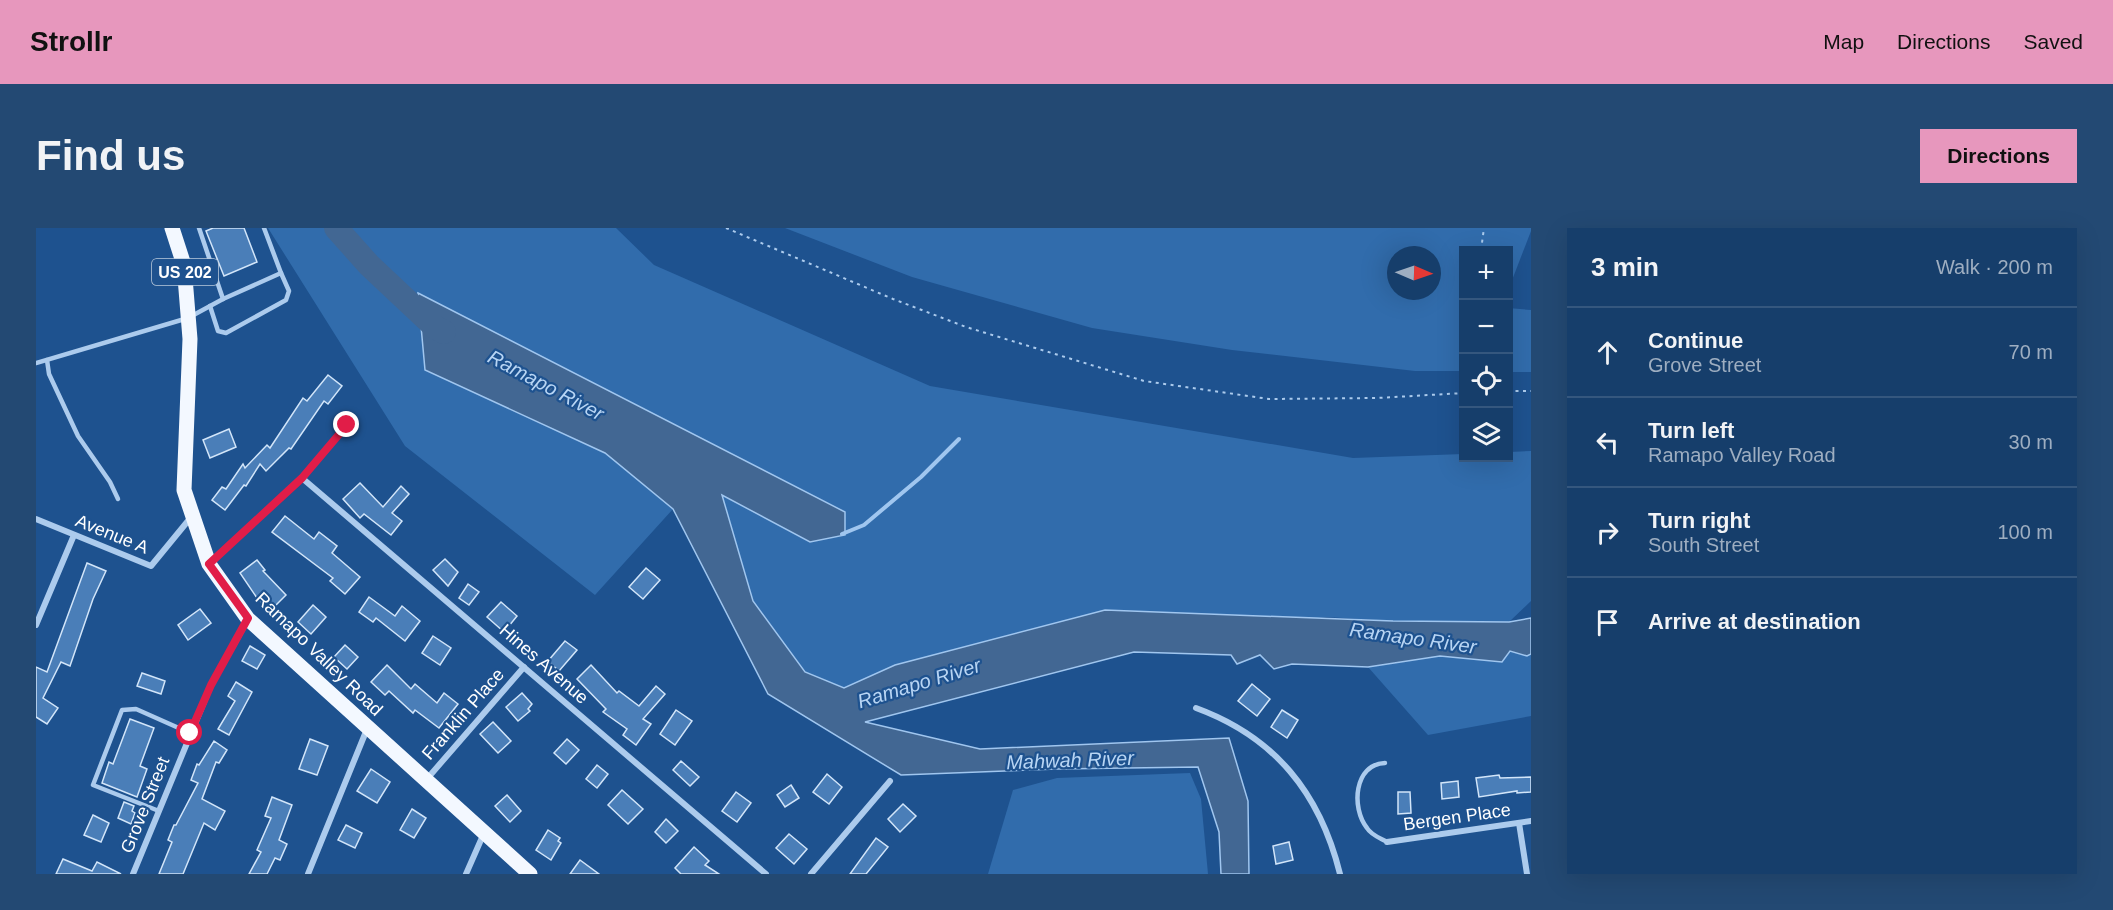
<!DOCTYPE html>
<meta charset="utf-8">
<style>
body{margin:0;font-family:Arial,sans-serif;background:#234973;color:#f1f3f6}
.controls{position:absolute;right:18px;top:18px;display:grid;overflow:hidden;border-radius:0px;box-shadow:0 6px 24px #0002}
.controls button{width:54px;height:54px;display:grid;place-items:center;padding:0;border:0;border-bottom:2px solid #35577e;background:#163e6b;color:#f1f3f6;font:30px sans-serif}
.compass{position:absolute;left:1351px;top:18px;width:54px;height:54px;border-radius:50%;background:#163e6b;box-shadow:0 6px 24px #0002;rotate:92deg}
.stop{position:absolute;width:18px;height:18px;margin:-14px;border:4px solid #e11d48;border-radius:50%;background:#fff}
.stop.end{background:#e11d48;border-color:#fff;box-shadow:0 2px 6px #0008}
.list{margin:0;padding:0;list-style:none}
h2{display:flex;justify-content:space-between;align-items:center;height:78px;margin:0;padding:0 24px;font-size:26px}
h2 small{font-size:20px;font-weight:400;color:#9eaec1}
.list li{display:grid;grid-template-columns:39px 1fr auto;gap:18px;align-items:center;box-sizing:border-box;height:90px;padding:0 24px;border-top:2px solid #35577e}
.list b{display:block;font-size:22px;white-space:nowrap}
.list p{margin:0;font-size:20px;white-space:nowrap;color:#9eaec1}
.list em{font-size:20px;font-style:normal;color:#9eaec1}
.icon{flex:none;width:33px;height:33px;fill:none;stroke:currentColor;stroke-width:2;stroke-linecap:round;stroke-linejoin:round}
.map{position:relative;flex:none;width:1495px;height:646px;overflow:hidden;border-radius:0px}
header{display:flex;align-items:center;gap:36px;box-sizing:border-box;height:84px;padding:0 30px;background:#e797bd;color:#111}
header strong{font-size:28px}
nav{display:flex;gap:33px;margin-inline-start:auto;font-size:21px}
.intro{display:flex;align-items:center;justify-content:space-between;box-sizing:border-box;height:144px;padding:0 36px}
h1{margin:0;font-size:42px}
.button{padding:15px 27px;border-radius:0px;background:#e797bd;color:#111;font-size:21px;font-weight:700}
main{display:flex;gap:36px;padding:0 36px}
aside{flex:1;background:#163e6b;border-radius:0px;box-shadow:0 6px 24px #0002}
.map>svg:first-child{display:block}
</style>
<header>
<strong>Strollr</strong>
<nav><a>Map</a><a>Directions</a><a>Saved</a></nav>
</header>
<div class="intro"><h1>Find us</h1><a class="button">Directions</a></div>
<main>
<div class="map">
<svg width="1495" height="646" viewBox="0 0 1495 646">
<rect width="100%" height="100%" fill="#1e528f"/>
<!-- green -->
<g fill="#316cac" fill-rule="evenodd">
<polygon points="232,0 580,0 618,37 894,158 1317,230 1427,226 1428,230 1472,230 1473,224 1495,223 1495,373 1473,394 1357,393 1290,389 859,437 809,460 769,444 717,373 686,266 774,314 809,307 389,142 569,225 637,281 559,367 369,218"/>
<path d="M 749,0 L 1495,0 L 1495,3 L 1473,60 L 1472,22 L 1428,22 L 1427,143 L 1379,143 L 1196,122 L 1056,100 L 876,49 ZM 1360,27 L 1396,27 L 1396,63 L 1360,63 Z"/>
<polygon points="1472,80 1495,82 1495,144 1473,144"/>
<polygon points="1474,423 1491,428 1495,426 1495,488 1392,507 1332,439 1404,428 1466,434"/>
<polygon points="1154,545 1165,571 1172,646 952,646 977,562 1021,550"/>
</g>
<!-- water -->
<polygon fill="#426793" stroke="#a0c6ef" stroke-width="1.5" points="382,65 809,284 809,307 774,314 686,267 717,373 769,444 808,460 859,437 1069,382 1357,393 1473,394 1495,390 1495,426 1491,428 1474,423 1466,434 1404,428 1332,439 1256,436 1238,441 1224,427 1201,436 1195,427 1098,424 829,494 944,521 1193,510 1212,573 1213,646 1185,646 1183,604 1162,539 1021,541 865,547 732,466 637,281 569,225 389,142"/>
<g fill="none" stroke-linecap="round" stroke-linejoin="round">
<!-- stream -->
<polyline stroke="#a0c6ef" stroke-width="4" points="806,306 828,297 885,249 923,211"/>
<!-- river -->
<polyline stroke="#426793" stroke-width="24" points="300,0 333,37 399,99 408,104"/>
</g>
<!-- building -->
<g fill="#4a7eb8" stroke="#d2e5f9" stroke-width="1.5">
<polygon points="177,0 208,0 221,34 188,48 170,3"/>
<polygon points="292,147 306,158 292,176 288,173 255,221 253,220 230,243 224,236 210,258 208,257 189,282 176,272 186,259 190,261 207,236 209,240 231,217 234,220 267,170 271,173"/>
<polygon points="193,201 200,219 174,230 167,212"/>
<polygon points="324,255 347,279 365,258 373,266 356,285 366,293 355,307 328,286 324,290 307,271"/>
<polygon points="249,288 278,311 283,304 301,318 296,325 324,349 309,366 294,353 297,350 236,304"/>
<polygon points="409,331 422,344 412,358 397,342"/>
<polygon points="221,332 229,342 227,343 250,367 234,383 221,370 204,345"/>
<polygon points="51,335 70,343 57,371 34,438 25,434 7,470 22,480 11,496 0,489 0,439 11,444"/>
<polygon points="610,340 624,352 607,371 593,359"/>
<polygon points="432,356 443,364 433,377 423,370"/>
<polygon points="333,369 359,388 366,378 384,393 369,413 340,390 337,394 323,384"/>
<polygon points="465,374 481,388 468,404 451,389"/>
<polygon points="277,377 290,389 275,406 262,394"/>
<polygon points="164,381 175,395 152,412 142,397"/>
<polygon points="397,408 415,420 404,437 386,425"/>
<polygon points="529,413 541,422 523,443 512,433"/>
<polygon points="309,417 322,429 311,441 298,429"/>
<polygon points="214,418 229,427 221,441 206,433"/>
<polygon points="351,437 375,461 379,456 401,475 408,465 422,476 403,500 379,482 377,485 353,463 349,467 335,454"/>
<polygon points="555,437 581,465 583,463 603,478 620,458 629,466 607,491 615,496 600,517 587,507 591,501 567,484 570,481 541,451"/>
<polygon points="106,445 129,453 125,466 101,458"/>
<polygon points="200,454 216,464 193,507 182,501 199,473 192,468"/>
<polygon points="1216,456 1234,471 1221,488 1202,473"/>
<polygon points="486,465 496,476 492,481 494,483 482,493 470,479"/>
<polygon points="640,482 656,493 639,517 624,506"/>
<polygon points="1246,482 1262,492 1251,510 1235,499"/>
<polygon points="94,491 118,500 104,538 111,541 101,569 66,555 73,534 77,536"/>
<polygon points="457,494 475,513 462,525 444,506"/>
<polygon points="274,511 292,518 281,547 263,541"/>
<polygon points="531,511 543,522 530,536 518,525"/>
<polygon points="178,513 191,522 183,535 180,534 166,571 189,583 179,602 168,595 147,646 123,646 136,614 132,612 138,597 140,597 162,555 155,552 161,536 163,537"/>
<polygon points="645,533 663,549 654,558 637,542"/>
<polygon points="561,537 572,546 561,560 550,551"/>
<polygon points="335,541 354,554 341,575 321,563"/>
<polygon points="791,546 806,559 793,576 777,564"/>
<polygon points="1463,547 1464,550 1495,549 1495,564 1481,565 1481,563 1443,569 1440,550"/>
<polygon points="1422,553 1423,569 1406,571 1405,555"/>
<polygon points="755,557 763,570 749,579 741,567"/>
<polygon points="586,562 607,581 592,596 572,577"/>
<polygon points="700,564 715,575 701,594 686,583"/>
<polygon points="1362,564 1374,564 1375,585 1362,586"/>
<polygon points="471,567 485,583 474,594 459,578"/>
<polygon points="236,569 256,577 243,612 251,616 244,632 239,630 231,646 213,646 225,624 221,622 235,590 229,588"/>
<polygon points="88,574 98,578 96,583 99,585 95,596 82,590"/>
<polygon points="867,576 880,588 864,604 852,591"/>
<polygon points="376,581 390,590 378,610 364,602"/>
<polygon points="57,587 73,595 65,614 48,607"/>
<polygon points="630,591 642,603 630,615 619,604"/>
<polygon points="310,597 326,605 319,620 302,612"/>
<polygon points="512,602 524,610 522,613 525,615 515,632 500,622"/>
<polygon points="753,606 771,621 758,636 740,620"/>
<polygon points="840,610 852,619 830,646 814,646"/>
<polygon points="1253,614 1257,632 1240,636 1237,618"/>
<polygon points="658,619 673,633 669,637 683,646 645,646 639,640"/>
<polygon points="27,631 56,643 61,634 85,646 20,646"/>
<polygon points="544,632 563,646 534,646"/>
</g>
<g fill="none" stroke-linecap="round" stroke-linejoin="round">
<!-- path -->
<g stroke="#accbed" stroke-width="2" stroke-dasharray="3 4.5" stroke-linecap="butt">
<polyline points="690,0 857,71 930,99 1108,153 1233,171 1341,170 1428,165"/>
<polyline points="1445,22 1448,0"/>
<polyline points="1472,163 1495,163"/>
</g>
<!-- lane -->
<g stroke="#accbed" stroke-width="4.5">
<polyline points="163,0 187,71"/>
<polyline points="174,78 182,103 190,105 250,72 253,63 245,45"/>
<polyline points="11,132 13,146 42,208 74,254 82,271"/>
<polyline points="0,135 152,90 187,71 245,45 228,0"/>
<path d="M 1349,535 C 1318,536 1315,580 1331,600 C 1335,607 1344,610 1351,614"/>
<polyline points="123,583 57,557 86,482 100,481 154,505"/>
</g>
<!-- street -->
<g stroke="#accbed" stroke-width="6">
<polyline points="266,250 730,646"/>
<polyline points="0,291 115,338 156,288"/>
<polyline points="174,335 266,250 311,197"/>
<polyline points="0,397 38,307"/>
<path d="M 1160,480 C 1239,509 1284,565 1304,646"/>
<polyline points="390,552 488,439"/>
<polyline points="1483,595 1491,646"/>
<polyline points="1351,614 1495,593"/>
<polyline points="97,646 175,457 211,393"/>
<polyline points="272,646 331,501"/>
<polyline points="430,646 448,605"/>
<polyline points="775,646 854,553"/>
</g>
<!-- primary -->
<polyline stroke="#f3f8ff" stroke-width="15" points="136,0 148,37 154,111 148,262 173,336 212,391 494,646"/>
</g>
<g fill="none" stroke-linecap="round" stroke-linejoin="round">
<!-- route -->
<polyline stroke="#e11d48" stroke-width="8" points="154,505 175,457 212,390 173,336 266,250 311,197"/>
</g>
<g text-anchor="middle" dominant-baseline="central" stroke-width="4.5" stroke-linejoin="round" paint-order="stroke">
<!-- shield labels -->
<rect fill="#1e528f" stroke="#bccbdd" stroke-width="1.5" x="116" y="31" width="66" height="26" rx="4.5"/>
<g font-size="16" font-weight="bold" fill="#fff">
<text x="149" y="44">US 202</text>
</g>
<!-- street labels -->
<g font-size="18" fill="#fff" stroke="#1e528f">
<text transform="translate(76 306) rotate(22)">Avenue A</text>
<text transform="translate(283 426) rotate(44)">Ramapo Valley Road</text>
<text transform="translate(508 436) rotate(41)">Hines Avenue</text>
<text transform="translate(427 486) rotate(-49)">Franklin Place</text>
<text transform="translate(109 577) rotate(-68)">Grove Street</text>
<text transform="translate(1421 589) rotate(-8)">Bergen Place</text>
</g>
<!-- water labels -->
<g font-size="20" font-style="italic" fill="#b8d5f4" stroke="#1e528f">
<text transform="translate(510 157) rotate(28)">Ramapo River</text>
<text transform="translate(1377 410) rotate(8)">Ramapo River</text>
<text transform="translate(883 455) rotate(-17)">Ramapo River</text>
<text transform="translate(1034 532) rotate(-2)">Mahwah River</text>
</g>
</g>
</svg>
<div class="controls">
<button>+</button>
<button>−</button>
<button><svg class="icon" aria-label="locate" viewBox="0 0 24 24"><circle cx="12" cy="12" r="6"/><path d="M12 2v4M12 18v4M2 12h4M18 12h4"/></svg></button>
<button><svg class="icon" aria-label="layers" viewBox="0 0 24 24"><path d="M12 4l9 5-9 5-9-5zM3 14l9 5 9-5"/></svg></button>
</div>
<svg class="compass" viewBox="-18 -18 36 36"><path d="M0-13l5 13h-10z" fill="#e53935"/><path d="M0 13l5-13h-10z" fill="#9eaec1"/></svg>
<div class="stop" style="left:154px;top:505px"></div>
<div class="stop end" style="left:311px;top:197px"></div>
</div>
<aside>
<h2>3 min<small>Walk · 200 m</small></h2>
<ul class="list">
<li><svg class="icon" aria-label="ahead" viewBox="0 0 24 24"><path d="M12 20V5M6 11l6-6 6 6"/></svg><div><b>Continue</b><p>Grove Street</p></div><em>70 m</em></li>
<li><svg class="icon" aria-label="left" viewBox="0 0 24 24"><path d="M17 20v-9H6M10 6l-5 5 5 5"/></svg><div><b>Turn left</b><p>Ramapo Valley Road</p></div><em>30 m</em></li>
<li><svg class="icon" aria-label="right" viewBox="0 0 24 24"><path d="M7 20v-9h11M14 6l5 5-5 5"/></svg><div><b>Turn right</b><p>South Street</p></div><em>100 m</em></li>
<li><svg class="icon" aria-label="arrive" viewBox="0 0 24 24"><path d="M6 21V4h12l-3 4 3 4H6"/></svg><div><b>Arrive at destination</b></div></li>
</ul>
</aside>
</main>
